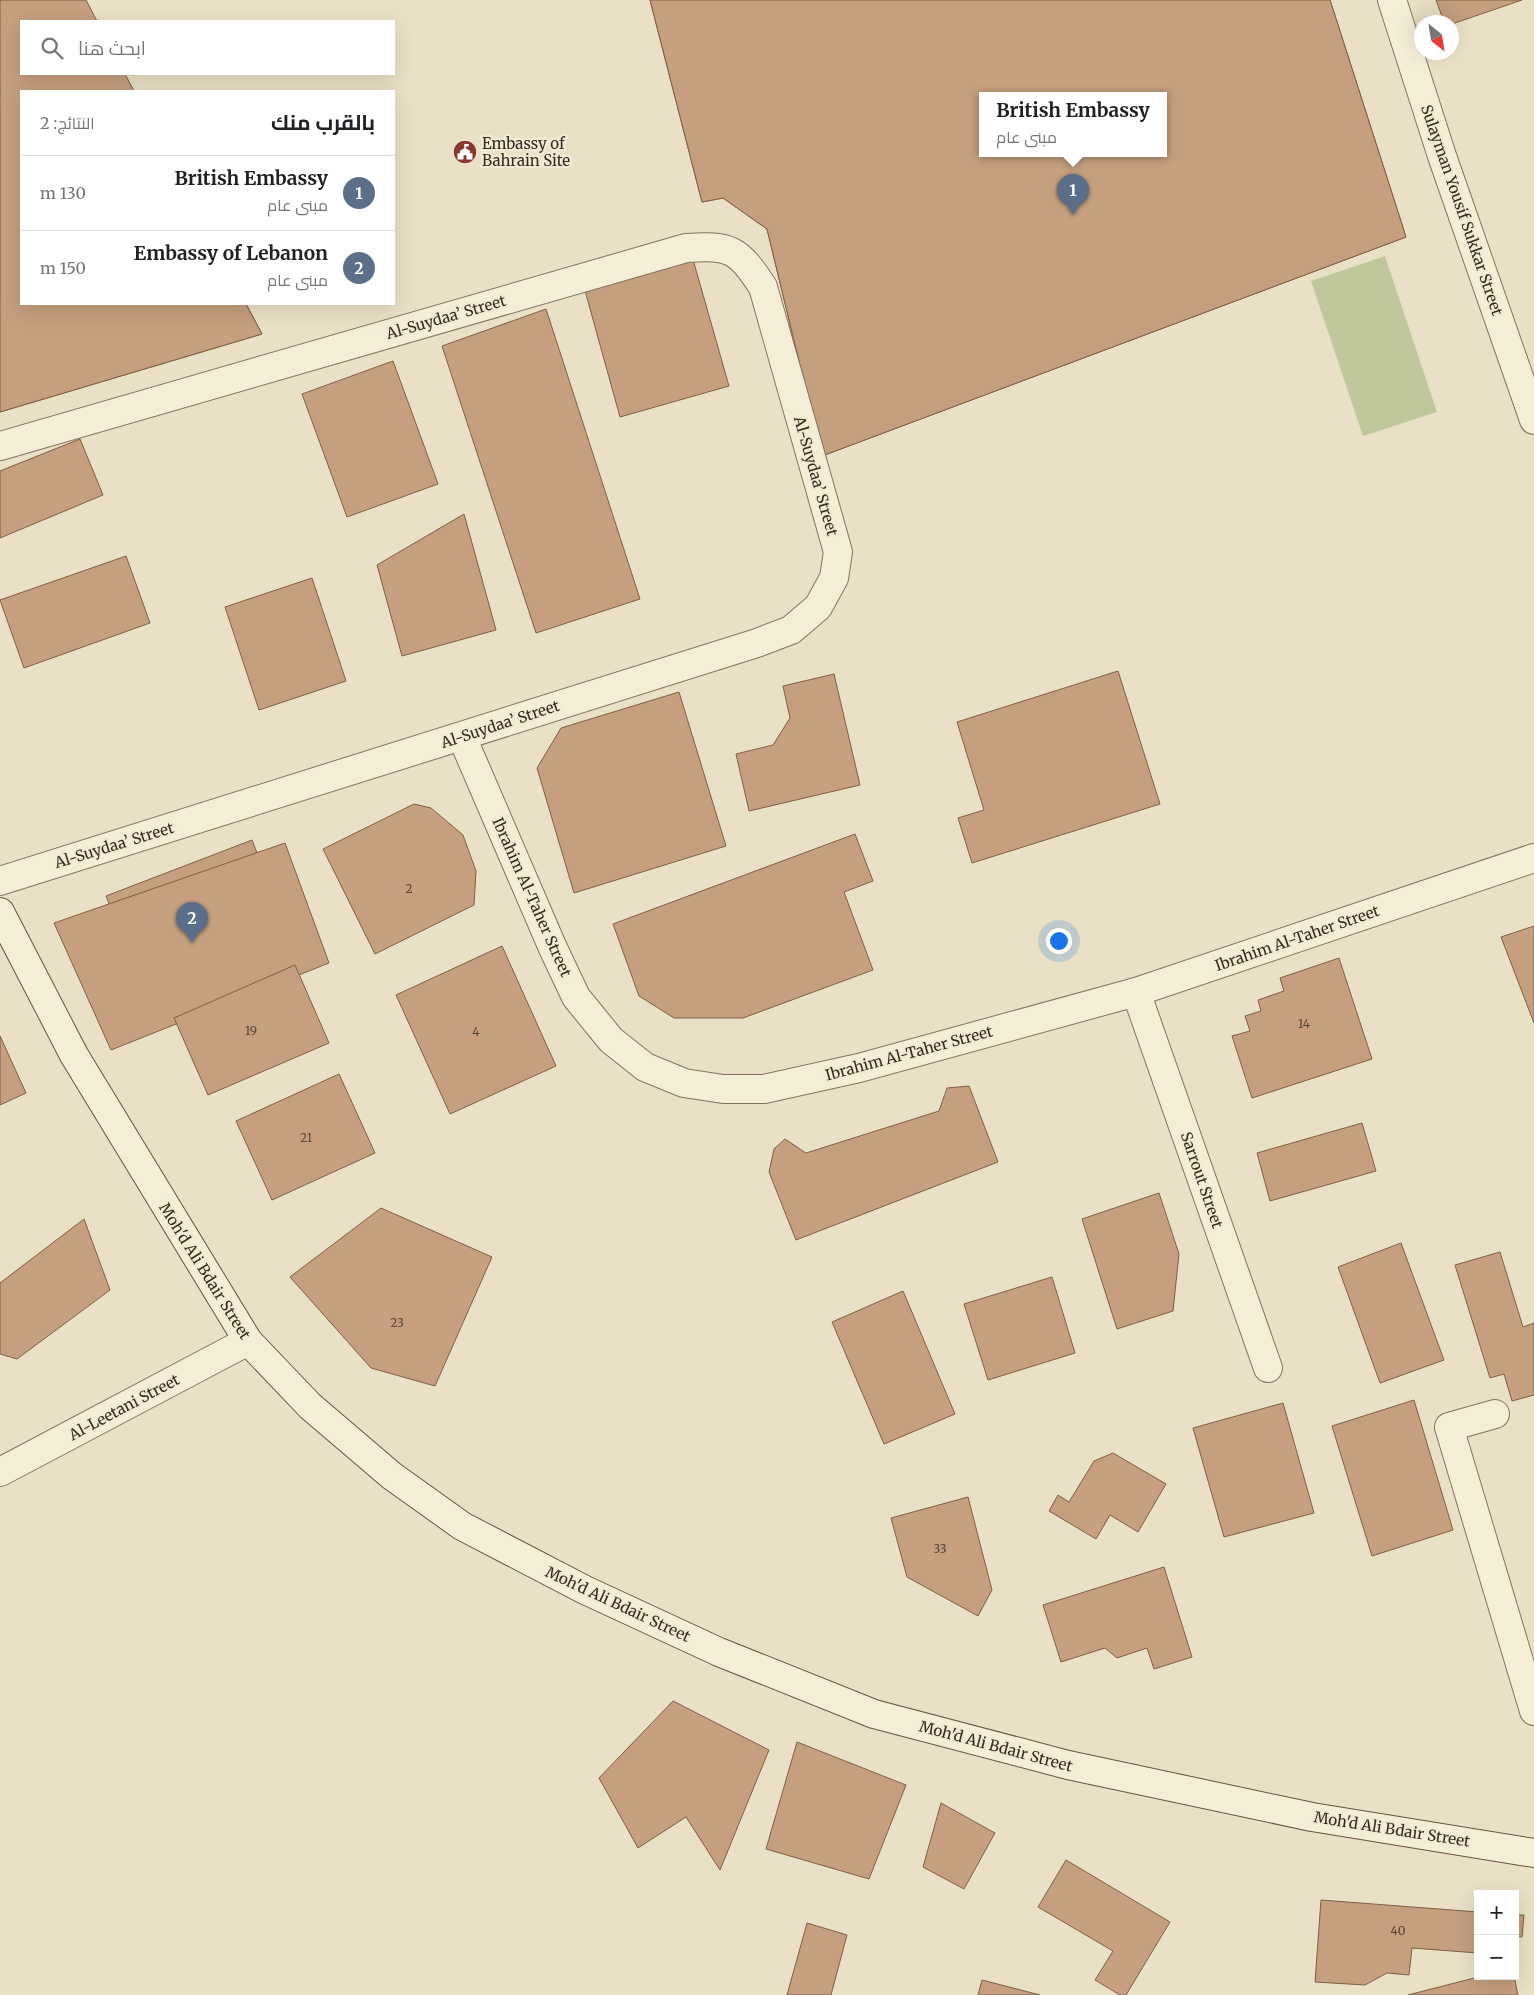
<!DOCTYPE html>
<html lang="ar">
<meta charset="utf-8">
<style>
body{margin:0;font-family:Merriweather,Cairo,serif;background:#f6f6f6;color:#202124;direction:rtl}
.controls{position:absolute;right:15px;bottom:15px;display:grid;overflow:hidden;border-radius:0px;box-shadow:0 5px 20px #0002}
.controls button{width:45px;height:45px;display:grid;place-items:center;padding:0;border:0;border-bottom:1px solid #e0e0e0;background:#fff;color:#202124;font:25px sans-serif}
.compass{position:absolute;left:1414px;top:15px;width:45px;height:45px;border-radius:50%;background:#fff;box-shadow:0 5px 20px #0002;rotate:150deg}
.you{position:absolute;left:1058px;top:940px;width:18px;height:18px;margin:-12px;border:4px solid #fff;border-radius:50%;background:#1a73e8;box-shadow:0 0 0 8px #1a73e833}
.badge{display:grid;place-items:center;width:32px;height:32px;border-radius:50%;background:#8c3632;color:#fff;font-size:16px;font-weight:700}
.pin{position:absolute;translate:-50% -41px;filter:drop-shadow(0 1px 2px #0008)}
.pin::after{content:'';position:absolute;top:26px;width:18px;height:15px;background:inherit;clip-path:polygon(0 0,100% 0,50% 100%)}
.popup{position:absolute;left:979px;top:92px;width:188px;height:65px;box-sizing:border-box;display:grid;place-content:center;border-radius:0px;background:#fff;filter:drop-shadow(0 1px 4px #0005);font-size:16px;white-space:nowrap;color:#757577}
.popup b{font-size:19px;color:#202124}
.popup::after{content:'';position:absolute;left:50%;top:100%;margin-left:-10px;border:10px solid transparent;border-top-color:#fff}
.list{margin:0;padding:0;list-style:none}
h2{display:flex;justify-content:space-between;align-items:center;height:65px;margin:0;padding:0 20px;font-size:21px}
h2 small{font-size:16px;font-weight:400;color:#757577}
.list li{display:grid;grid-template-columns:32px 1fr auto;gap:15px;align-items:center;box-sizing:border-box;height:75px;padding:0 20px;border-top:1px solid #e0e0e0}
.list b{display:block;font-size:19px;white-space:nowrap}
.list p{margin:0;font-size:16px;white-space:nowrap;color:#757577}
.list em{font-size:16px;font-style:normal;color:#757577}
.icon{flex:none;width:28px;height:28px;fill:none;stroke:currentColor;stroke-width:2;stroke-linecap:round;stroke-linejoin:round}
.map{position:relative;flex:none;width:1534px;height:1995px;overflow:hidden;direction:ltr}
.search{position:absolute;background:#fff;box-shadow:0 5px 20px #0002;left:20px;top:20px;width:375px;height:55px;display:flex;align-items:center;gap:12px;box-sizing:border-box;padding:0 18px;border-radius:0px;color:#757577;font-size:19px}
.panel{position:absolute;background:#fff;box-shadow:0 5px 20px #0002;left:20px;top:90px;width:375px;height:215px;border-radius:0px;direction:rtl}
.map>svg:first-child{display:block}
</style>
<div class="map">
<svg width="1534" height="1995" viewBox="0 0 1534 1995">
<rect width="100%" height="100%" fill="#eae0c5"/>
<!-- green -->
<polygon fill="#c0c79a" points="1385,256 1437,412 1363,436 1311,281"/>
<!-- building -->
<g fill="#c59f7e" stroke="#805f45" fill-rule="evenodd">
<polygon points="0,0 85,0 96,21 21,21 21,74 124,74 133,91 21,91 21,304 246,304 262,334 0,412"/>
<polygon points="0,0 86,0 97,21 21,21 21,74 125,74 134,91 21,91 21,304 246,304 262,334 0,412"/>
<path d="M 650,0 L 1330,0 L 1406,237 L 822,456 L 767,229 L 723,198 L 702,202 ZM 983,96 L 1163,96 L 1163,154 L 983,154 Z"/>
<path d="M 650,0 L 1330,0 L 1406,237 L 822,456 L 767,229 L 723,198 L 702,202 ZM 983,96 L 1163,96 L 1163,154 L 983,154 Z"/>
<polygon points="1436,0 1522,0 1452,24 1452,22 1444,22"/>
<polygon points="692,256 729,386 620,417 584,287"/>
<polygon points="546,309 640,599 536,633 442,346"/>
<polygon points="393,361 438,484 347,517 302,394"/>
<polygon points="80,439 103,495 0,538 0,471"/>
<polygon points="464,514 496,630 402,656 377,565"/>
<polygon points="126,556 150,623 24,668 0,600"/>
<polygon points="312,578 346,681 259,710 225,607"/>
<polygon points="1118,671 1160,804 972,863 958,818 984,810 957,722"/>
<polygon points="834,674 860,785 749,811 736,754 773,745 790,718 783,686"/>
<polygon points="679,692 726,846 574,893 537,768 561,728"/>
<polygon points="414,804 431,808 463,835 476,871 474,905 375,954 323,849"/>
<polygon points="855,834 873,881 844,892 873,970 743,1018 674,1018 639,996 613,924"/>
<polygon points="252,840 276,902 251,912 255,922 218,937 214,926 131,959 106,896"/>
<polygon points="285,843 329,963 111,1050 54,923"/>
<polygon points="1534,926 1534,1023 1501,937"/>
<polygon points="502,946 556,1066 450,1114 396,995"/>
<polygon points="1339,958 1372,1059 1252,1098 1232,1036 1250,1031 1245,1016 1261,1011 1258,1000 1284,991 1280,978"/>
<polygon points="295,965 329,1043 208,1095 174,1018"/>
<polygon points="0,1036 26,1093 0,1105"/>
<polygon points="339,1074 375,1153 272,1200 236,1121"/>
<polygon points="969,1086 998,1162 796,1240 769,1172 774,1149 785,1139 806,1153 939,1111 947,1088"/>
<polygon points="1362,1123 1376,1171 1270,1201 1257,1153"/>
<polygon points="1159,1193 1179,1254 1173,1311 1117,1329 1082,1219"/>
<polygon points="381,1208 492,1257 435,1386 371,1368 290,1277"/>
<polygon points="84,1219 110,1290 17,1359 0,1354 0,1283"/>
<polygon points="1401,1243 1444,1360 1380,1383 1338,1267"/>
<polygon points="1500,1252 1523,1327 1534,1323 1534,1395 1512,1401 1504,1374 1490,1378 1455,1265"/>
<polygon points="1052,1277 1075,1353 988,1380 964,1304"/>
<polygon points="903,1291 955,1414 884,1444 832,1322"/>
<polygon points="1414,1400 1453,1530 1372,1556 1332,1426"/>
<polygon points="1283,1403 1314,1513 1224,1537 1193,1428"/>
<polygon points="1113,1453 1166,1484 1138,1532 1110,1515 1096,1539 1049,1511 1058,1495 1069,1502 1094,1461"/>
<polygon points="968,1497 992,1590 978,1616 907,1577 891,1518"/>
<polygon points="1164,1567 1192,1657 1154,1669 1147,1648 1117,1658 1105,1648 1061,1662 1043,1605"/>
<polygon points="673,1701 769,1750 720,1870 686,1817 638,1848 599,1778"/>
<polygon points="797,1742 906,1785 869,1879 766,1849"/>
<polygon points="941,1803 995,1833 964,1889 923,1867"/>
<polygon points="1066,1860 1170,1922 1126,1995 1120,1995 1095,1980 1113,1951 1038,1907"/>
<polygon points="1321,1900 1478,1912 1478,1953 1412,1948 1409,1975 1387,1973 1365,1985 1315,1982"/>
<polygon points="1515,1915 1524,1915 1522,1937 1515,1936"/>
<polygon points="807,1923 847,1935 831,1995 787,1995"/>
<polygon points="1482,1976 1514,1976 1518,1995 1408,1995"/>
<polygon points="982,1980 1040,1995 978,1995"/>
</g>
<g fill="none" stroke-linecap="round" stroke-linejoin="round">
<!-- street casing -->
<g stroke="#83735d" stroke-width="30">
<g id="street">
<polyline points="1392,0 1442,156 1534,420"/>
<path d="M 0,446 L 686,248 C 731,245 738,249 763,287 L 838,552 L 834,578 L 818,607 L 791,630 L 757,643 L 0,881"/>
<polyline points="462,737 552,946 576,997 611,1040 645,1067 684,1083 723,1089 764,1089 859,1068 1136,992 1534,858"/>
<polyline points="1136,992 1268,1368"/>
<polyline points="1495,1414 1449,1427 1534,1711"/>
<polyline points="0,1472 248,1341"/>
</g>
</g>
<!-- secondary casing -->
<g stroke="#655440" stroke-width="30">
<polyline id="secondary" points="0,912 74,1055 248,1341 310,1406 392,1476 462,1526 585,1590 719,1652 874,1714 1068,1765 1312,1817 1534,1853"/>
</g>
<!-- street -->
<use href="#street" stroke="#f5eed7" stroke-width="28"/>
<!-- secondary -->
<use href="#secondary" stroke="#f5eed7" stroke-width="28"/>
</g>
<!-- icons -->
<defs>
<g id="civic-disc" transform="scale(1.25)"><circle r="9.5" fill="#8c3632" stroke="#f2ebd4"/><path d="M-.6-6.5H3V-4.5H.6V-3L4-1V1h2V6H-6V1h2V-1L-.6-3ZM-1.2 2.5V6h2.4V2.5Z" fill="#fff"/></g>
</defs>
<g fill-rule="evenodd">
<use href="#civic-disc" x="465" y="152"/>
</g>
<g text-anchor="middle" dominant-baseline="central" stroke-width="4.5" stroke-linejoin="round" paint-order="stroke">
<!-- number labels -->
<g font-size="12" fill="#584737">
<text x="409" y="888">2</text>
<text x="1304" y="1023">14</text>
<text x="251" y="1030">19</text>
<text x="476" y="1031">4</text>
<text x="306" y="1137">21</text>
<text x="397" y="1322">23</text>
<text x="940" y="1548">33</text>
<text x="1398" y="1930">40</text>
</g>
<!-- poi labels -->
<g font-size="15" fill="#342a1f" stroke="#f2ebd4" text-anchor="start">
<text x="482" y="143">Embassy of<tspan x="482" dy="17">Bahrain Site</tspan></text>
</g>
<!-- street labels -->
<g font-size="15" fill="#342a1f" stroke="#f2ebd4">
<text transform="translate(1462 210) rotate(71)">Sulayman Yousif Sukkar Street</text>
<text transform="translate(446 317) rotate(-16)">Al-Suydaa’ Street</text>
<text transform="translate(816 476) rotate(74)">Al-Suydaa’ Street</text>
<text transform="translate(500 724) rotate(-18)">Al-Suydaa’ Street</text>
<text transform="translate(114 845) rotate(-17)">Al-Suydaa’ Street</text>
<text transform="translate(532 897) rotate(66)">Ibrahim Al-Taher Street</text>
<text transform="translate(1297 938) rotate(-19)">Ibrahim Al-Taher Street</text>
<text transform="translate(909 1053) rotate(-15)">Ibrahim Al-Taher Street</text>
<text transform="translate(1202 1180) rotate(71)">Sarrout Street</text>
<text transform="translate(205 1271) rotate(58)">Moh'd Ali Bdair Street</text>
<text transform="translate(124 1407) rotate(-28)">Al-Leetani Street</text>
<text transform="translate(618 1604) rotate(25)">Moh'd Ali Bdair Street</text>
<text transform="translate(996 1746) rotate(15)">Moh'd Ali Bdair Street</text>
<text transform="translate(1392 1829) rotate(9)">Moh'd Ali Bdair Street</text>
</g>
</g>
</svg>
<div class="controls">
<button>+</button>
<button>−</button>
</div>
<svg class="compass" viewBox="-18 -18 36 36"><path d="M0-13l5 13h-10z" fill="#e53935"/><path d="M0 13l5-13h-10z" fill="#757577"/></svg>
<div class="you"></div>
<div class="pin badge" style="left:1073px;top:215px;background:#5c6f8a">1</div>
<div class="popup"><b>British Embassy</b>مبنى عام</div>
<div class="pin badge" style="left:192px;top:943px;background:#5c6f8a">2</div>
<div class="search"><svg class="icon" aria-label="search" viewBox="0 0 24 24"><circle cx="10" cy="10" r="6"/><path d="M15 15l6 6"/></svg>ابحث هنا</div>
<section class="panel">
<h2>بالقرب منك<small>النتائج: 2</small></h2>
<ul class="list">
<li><span class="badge" style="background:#5c6f8a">1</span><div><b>British Embassy</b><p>مبنى عام</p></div><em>130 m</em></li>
<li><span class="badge" style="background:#5c6f8a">2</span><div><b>Embassy of Lebanon</b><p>مبنى عام</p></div><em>150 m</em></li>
</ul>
</section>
</div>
